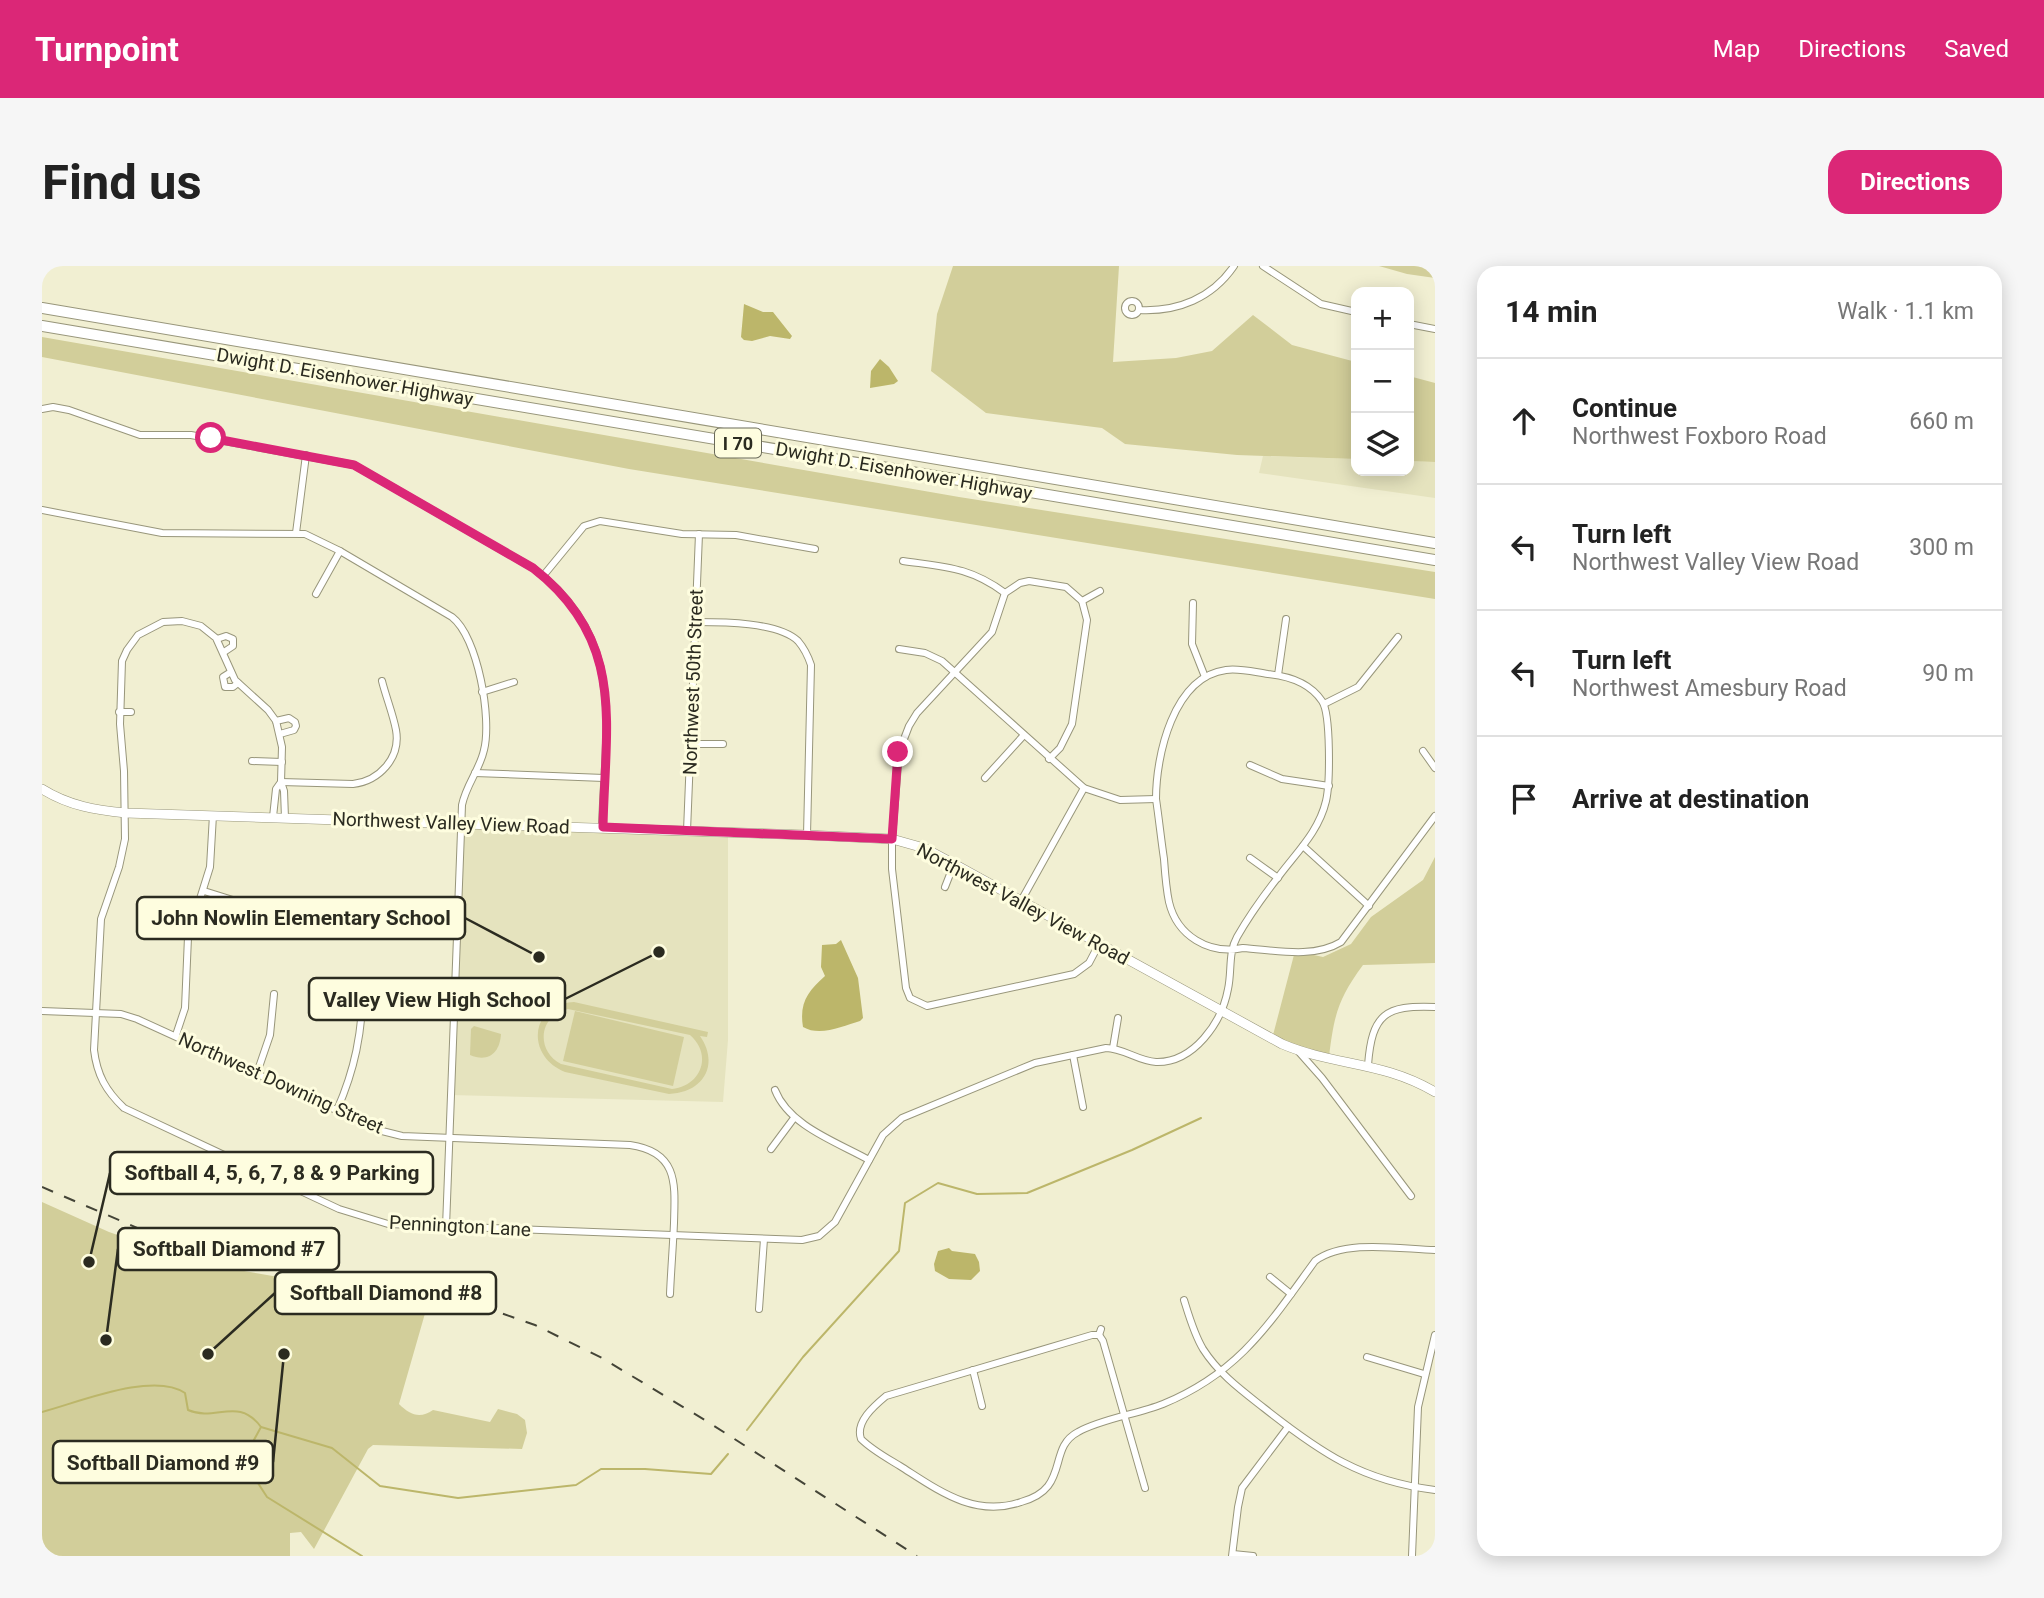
<!DOCTYPE html>
<meta charset="utf-8">
<style>
body{margin:0;font-family:Roboto,sans-serif;background:#f6f6f6;color:#222}
.controls{position:absolute;right:21px;top:21px;display:grid;overflow:hidden;border-radius:14px;box-shadow:0 4px 18px #0003}
.controls button{width:63px;height:63px;display:grid;place-items:center;padding:0;border:0;border-bottom:2px solid #e0e0e0;background:#fff;color:#222;font:35px sans-serif}
.stop{position:absolute;width:21px;height:21px;margin:-16px;border:5px solid #db2777;border-radius:50%;background:#fff}
.stop.end{background:#db2777;border-color:#fff;box-shadow:0 2px 7px #0008}
.list{margin:0;padding:0;list-style:none}
h2{display:flex;justify-content:space-between;align-items:center;height:91px;margin:0;padding:0 28px;font-size:30px}
h2 small{font-size:23px;font-weight:400;color:#767676}
.list li{display:grid;grid-template-columns:46px 1fr auto;gap:21px;align-items:center;box-sizing:border-box;height:126px;padding:0 28px;border-top:2px solid #e0e0e0}
.list b{display:block;font-size:26px;white-space:nowrap}
.list p{margin:0;font-size:23px;white-space:nowrap;color:#767676}
.list em{font-size:23px;font-style:normal;color:#767676}
.icon{flex:none;width:38px;height:38px;fill:none;stroke:currentColor;stroke-width:2;stroke-linecap:round;stroke-linejoin:round}
.map{position:relative;flex:none;width:1393px;height:1290px;overflow:hidden;border-radius:21px}
header{display:flex;align-items:center;gap:42px;box-sizing:border-box;height:98px;padding:0 35px;background:#db2777;color:#fff}
header strong{font-size:33px}
nav{display:flex;gap:38px;margin-inline-start:auto;font-size:24px}
.intro{display:flex;align-items:center;justify-content:space-between;box-sizing:border-box;height:168px;padding:0 42px}
h1{margin:0;font-size:49px}
.button{padding:18px 32px;border-radius:21px;background:#db2777;color:#fff;font-size:24px;font-weight:700}
main{display:flex;gap:42px;padding:0 42px}
aside{flex:1;background:#fff;border-radius:21px;box-shadow:0 4px 18px #0003}
.map>svg:first-child{display:block}
</style>
<header>
<strong>Turnpoint</strong>
<nav><a>Map</a><a>Directions</a><a>Saved</a></nav>
</header>
<div class="intro"><h1>Find us</h1><a class="button">Directions</a></div>
<main>
<div class="map">
<svg width="1393" height="1290" viewBox="0 0 1393 1290">
<rect width="100%" height="100%" fill="#f1efd2"/>
<!-- built -->
<g fill="#e5e3be">
<polygon points="1221,190 1314,193 1314,205 1367,205 1367,195 1393,196 1393,232 1217,207"/>
<polygon points="420,558 686,566 686,774 681,836 408,829"/>
</g>
<!-- green -->
<g fill="#d2ce9a" fill-rule="evenodd">
<polygon points="911,0 1077,0 1071,96 1134,92 1170,85 1211,49 1250,79 1314,96 1314,193 1195,189 1083,178 1060,162 944,147 889,105 895,48"/>
<polygon points="1337,0 1393,0 1393,12 1365,8"/>
<polygon points="0,71 917,231 1393,306 1393,333 587,203 0,91"/>
<polygon points="1367,110 1393,117 1393,196 1367,195"/>
<path d="M 1393,591 L 1393,697 L 1321,699 C 1296,733 1292,749 1287,791 L 1230,773 L 1253,685 L 1281,691 L 1309,678 L 1329,651 L 1381,614 Z"/>
<path d="M 532,736 L 666,766 L 665,771 L 658,770 C 678,799 661,827 627,828 L 523,806 C 483,790 488,738 532,736 ZM 526,743 L 648,769 C 671,789 659,820 630,823 L 519,798 C 493,784 497,749 526,743 Z"/>
<polygon points="533,745 642,771 631,820 521,795"/>
<path d="M 432,760 L 459,768 C 458,786 447,797 428,789 L 429,763 Z"/>
<path d="M 0,936 L 67,966 L 156,997 L 386,1037 L 357,1138 C 368,1149 378,1153 391,1144 L 448,1156 L 456,1143 L 475,1148 L 483,1154 L 485,1167 L 480,1183 L 331,1179 L 326,1183 L 272,1283 L 259,1266 L 248,1267 L 248,1290 L 0,1290 Z"/>
</g>
<!-- water -->
<g fill="#bcb66a">
<polygon points="702,38 721,46 731,46 750,70 748,73 728,70 710,75 702,74 699,71"/>
<polygon points="838,93 847,101 856,115 852,118 828,122 829,105"/>
<path d="M 799,674 L 816,712 L 821,752 L 818,755 C 801,760 778,771 761,761 C 757,737 766,725 783,710 L 779,701 L 780,679 L 794,678 Z"/>
<polygon points="907,982 910,985 933,988 937,996 938,1005 929,1014 907,1013 893,1005 892,998 896,985"/>
</g>
<g fill="none" stroke-linecap="round" stroke-linejoin="round">
<!-- stream -->
<g stroke="#bcb66a" stroke-width="2">
<path d="M 0,1146 C 35,1137 111,1105 143,1127 L 146,1144 C 174,1156 196,1130 219,1161 L 201,1194 L 225,1231 L 320,1290"/>
<polyline points="219,1161 290,1182 338,1220 416,1232 534,1219 559,1203 603,1203 669,1208 686,1188"/>
<polyline points="705,1164 761,1091 857,985 863,937 896,917 935,928 985,927 1090,884 1159,852"/>
</g>
<!-- street casing -->
<g stroke="#98967b" stroke-width="8">
<g id="street">
<polyline points="1221,0 1279,38 1314,46"/>
<circle cx="1090" cy="42" r="7"/>
<path d="M 1097,44 C 1136,46 1170,32 1192,0"/>
<polyline points="1367,58 1393,63"/>
<path d="M 0,143 L 11,141 L 27,144 L 98,169 L 149,169 L 312,199 L 491,302 C 585,373 563,459 560,561"/>
<path d="M 0,244 L 120,267 L 263,268 L 298,285 L 410,351 C 436,371 450,453 442,484 C 438,503 424,519 420,539 L 404,961"/>
<polyline points="254,267 264,189"/>
<path d="M 861,295 C 903,301 928,301 963,327"/>
<polyline points="501,310 542,260 558,255 640,268 694,269 773,283"/>
<polyline points="274,328 298,285"/>
<polyline points="1040,335 1058,325"/>
<polyline points="1151,337 1150,378 1163,411"/>
<path d="M 654,356 C 680,356 736,356 756,375 C 762,382 766,390 769,399 L 765,569"/>
<polyline points="175,373 184,370 191,373 191,380 182,386"/>
<polyline points="857,383 883,387 900,395 1042,522 1078,534 1114,533"/>
<polyline points="189,406 181,411 183,421 191,421 196,417"/>
<polyline points="1236,409 1244,353"/>
<polyline points="440,426 472,416"/>
<polyline points="1282,438 1316,421 1356,371"/>
<polyline points="77,446 89,446"/>
<polyline points="234,455 247,452 253,456 254,460 252,464 238,468"/>
<polyline points="649,478 681,478"/>
<polyline points="1381,485 1393,502"/>
<polyline points="1007,493 1018,482 1030,458 1045,354 1040,335 1024,321 987,315 978,317 963,327 950,366 875,447 867,460 857,486 850,573 850,603 864,722 868,732 885,740 1032,708 1047,697 1057,678"/>
<polyline points="210,495 240,496"/>
<polyline points="1208,499 1240,513 1287,520"/>
<polyline points="433,507 562,512"/>
<polyline points="943,512 982,469"/>
<path d="M 239,516 L 311,518 C 337,515 359,492 354,464 C 351,448 344,431 340,415"/>
<polyline points="231,551 234,523 239,516"/>
<path d="M 243,552 L 242,525 L 239,516 L 240,481 L 234,455 L 226,444 L 193,414 L 174,372 L 159,360 L 140,355 L 121,356 L 96,369 L 85,384 L 80,395 L 78,458 L 82,505 L 83,573 L 77,601 L 59,653 L 52,784 C 55,809 64,825 82,842 L 297,943 L 346,958 L 760,974 L 777,970 L 793,956 L 841,869 L 860,852 L 993,797 L 1064,782 C 1081,782 1096,795 1114,796 C 1152,797 1180,756 1186,723 C 1190,705 1186,687 1195,671 C 1207,650 1222,629 1237,610 C 1255,586 1277,565 1284,535 C 1288,518 1289,448 1280,435 C 1268,417 1246,410 1226,408 C 1212,406 1197,402 1184,404 C 1131,411 1114,490 1114,533 C 1117,553 1119,573 1122,593 C 1123,607 1124,622 1127,636 C 1135,670 1167,689 1201,682 C 1232,684 1271,693 1299,676 L 1393,550"/>
<polyline points="645,565 657,268"/>
<polyline points="1261,580 1327,640"/>
<polyline points="1208,592 1236,612"/>
<polyline points="903,621 912,598"/>
<polyline points="162,625 210,640"/>
<polyline points="979,635 1042,522"/>
<path d="M 0,745 L 79,748 L 95,753 L 340,865 L 360,870 L 588,879 C 637,886 633,919 632,957 C 631,981 629,1004 628,1028"/>
<polyline points="134,769 143,742 146,671 168,601 171,549"/>
<polyline points="1071,782 1076,752"/>
<polyline points="1257,786 1280,812 1369,930"/>
<polyline points="1031,789 1041,841"/>
<path d="M 1326,799 C 1330,748 1343,739 1393,741"/>
<polyline points="215,807 228,769 232,728"/>
<path d="M 733,824 C 747,860 795,876 827,894"/>
<path d="M 295,844 C 313,803 320,767 321,722"/>
<polyline points="729,883 752,852"/>
<polyline points="1228,1011 1249,1028"/>
<path d="M 1142,1034 C 1147,1050 1152,1068 1161,1083 C 1177,1108 1199,1124 1222,1142 C 1279,1187 1320,1215 1393,1224"/>
<polyline points="717,1043 722,973"/>
<path d="M 1059,1063 L 1057,1069 L 1050,1069 L 844,1130 C 832,1140 813,1156 819,1173 C 830,1184 845,1192 858,1200 C 896,1224 932,1252 979,1236 C 990,1233 999,1229 1006,1220 C 1020,1202 1013,1178 1036,1166 C 1059,1153 1096,1148 1121,1138 C 1198,1106 1227,1058 1273,995 C 1303,973 1357,983 1393,984"/>
<polyline points="1057,1069 1061,1075 1103,1222"/>
<polyline points="1325,1091 1382,1108"/>
<polyline points="931,1104 940,1140"/>
<polyline points="1191,1288 1211,1290"/>
<polyline points="1190,1290 1196,1241 1200,1222 1246,1161"/>
<polyline points="1370,1290 1376,1141 1393,1069"/>
</g>
</g>
<!-- secondary casing -->
<g stroke="#98967b" stroke-width="10">
<path id="secondary" d="M 0,523 C 27,540 54,544 84,547 L 765,569 L 850,573 L 882,582 L 912,598 L 1240,778 C 1292,800 1341,795 1393,826"/>
</g>
<!-- highway casing -->
<g stroke="#98967b" stroke-width="12">
<g id="highway">
<polyline points="0,42 1393,277"/>
<polyline points="0,60 1393,294"/>
</g>
</g>
<!-- street -->
<use href="#street" stroke="#fff" stroke-width="6"/>
<!-- secondary -->
<use href="#secondary" stroke="#fff" stroke-width="9"/>
<!-- highway -->
<use href="#highway" stroke="#fff" stroke-width="10"/>
<!-- rail -->
<polyline stroke="#444437" stroke-width="2" stroke-dasharray="12 12" stroke-linecap="butt" points="0,921 100,964 157,981 200,992 370,1022 422,1034 493,1059 560,1092 666,1156 875,1290"/>
</g>
<g fill="none" stroke-linecap="round" stroke-linejoin="round">
<!-- route -->
<path stroke="#db2777" stroke-width="9" d="M 169,172 L 312,199 L 491,302 C 585,375 563,458 561,561 L 850,573 L 856,486"/>
</g>
<g text-anchor="middle" dominant-baseline="central" stroke-width="6" stroke-linejoin="round" paint-order="stroke">
<!-- shield labels -->
<rect fill="#fefddf" stroke="#6a6a59" stroke-width="2" x="673" y="162.5" width="46" height="29" rx="5"/>
<g font-size="18" font-weight="bold" fill="#2b2b20">
<text x="696" y="177">I 70</text>
</g>
<!-- street labels -->
<g font-size="19" fill="#2b2b20" stroke="#fefddf">
<text transform="translate(303 111) rotate(10)">Dwight D. Eisenhower Highway</text>
<text transform="translate(862 205) rotate(10)">Dwight D. Eisenhower Highway</text>
<text transform="translate(651 416) rotate(-88)">Northwest 50th Street</text>
<text transform="translate(409 557) rotate(2)">Northwest Valley View Road</text>
<text transform="translate(981 638) rotate(28)">Northwest Valley View Road</text>
<text transform="translate(239 817) rotate(24)">Northwest Downing Street</text>
<text transform="translate(418 960) rotate(3)">Pennington Lane</text>
</g>
</g>
<!-- callouts -->
<path fill="none" stroke="#2b2b20" stroke-width="2.5" d="M497 691L423 652M617 686L523 733M47 996L68 907M64 1074L76 983M166 1088L233 1027M242 1088L231 1196"/>
<g fill="#2b2b20" stroke="#fefddf" stroke-width="2.5">
<circle cx="497" cy="691" r="7"/>
<circle cx="617" cy="686" r="7"/>
<circle cx="47" cy="996" r="7"/>
<circle cx="64" cy="1074" r="7"/>
<circle cx="166" cy="1088" r="7"/>
<circle cx="242" cy="1088" r="7"/>
</g>
<g fill="#fefddf" stroke="#2b2b20" stroke-width="2.5">
<rect x="95" y="631" width="328" height="42" rx="7"/>
<rect x="267" y="712" width="256" height="42" rx="7"/>
<rect x="68" y="886" width="323" height="42" rx="7"/>
<rect x="76" y="962" width="221" height="42" rx="7"/>
<rect x="233" y="1006" width="221" height="42" rx="7"/>
<rect x="11" y="1175" width="220" height="42" rx="7"/>
</g>
<g font-size="21" text-anchor="middle" font-weight="bold" fill="#2b2b20">
<text x="259" y="659">John Nowlin Elementary School</text>
<text x="395" y="741">Valley View High School</text>
<text x="230" y="914">Softball 4, 5, 6, 7, 8 &amp; 9 Parking</text>
<text x="187" y="990">Softball Diamond #7</text>
<text x="344" y="1034">Softball Diamond #8</text>
<text x="121" y="1204">Softball Diamond #9</text>
</g>
</svg>
<div class="controls">
<button>+</button>
<button>−</button>
<button><svg class="icon" aria-label="layers" viewBox="0 0 24 24"><path d="M12 4l9 5-9 5-9-5zM3 14l9 5 9-5"/></svg></button>
</div>
<div class="stop" style="left:169px;top:172px"></div>
<div class="stop end" style="left:856px;top:486px"></div>
</div>
<aside>
<h2>14 min<small>Walk · 1.1 km</small></h2>
<ul class="list">
<li><svg class="icon" aria-label="ahead" viewBox="0 0 24 24"><path d="M12 20V5M6 11l6-6 6 6"/></svg><div><b>Continue</b><p>Northwest Foxboro Road</p></div><em>660 m</em></li>
<li><svg class="icon" aria-label="left" viewBox="0 0 24 24"><path d="M17 20v-9H6M10 6l-5 5 5 5"/></svg><div><b>Turn left</b><p>Northwest Valley View Road</p></div><em>300 m</em></li>
<li><svg class="icon" aria-label="left" viewBox="0 0 24 24"><path d="M17 20v-9H6M10 6l-5 5 5 5"/></svg><div><b>Turn left</b><p>Northwest Amesbury Road</p></div><em>90 m</em></li>
<li><svg class="icon" aria-label="arrive" viewBox="0 0 24 24"><path d="M6 21V4h12l-3 4 3 4H6"/></svg><div><b>Arrive at destination</b></div></li>
</ul>
</aside>
</main>
